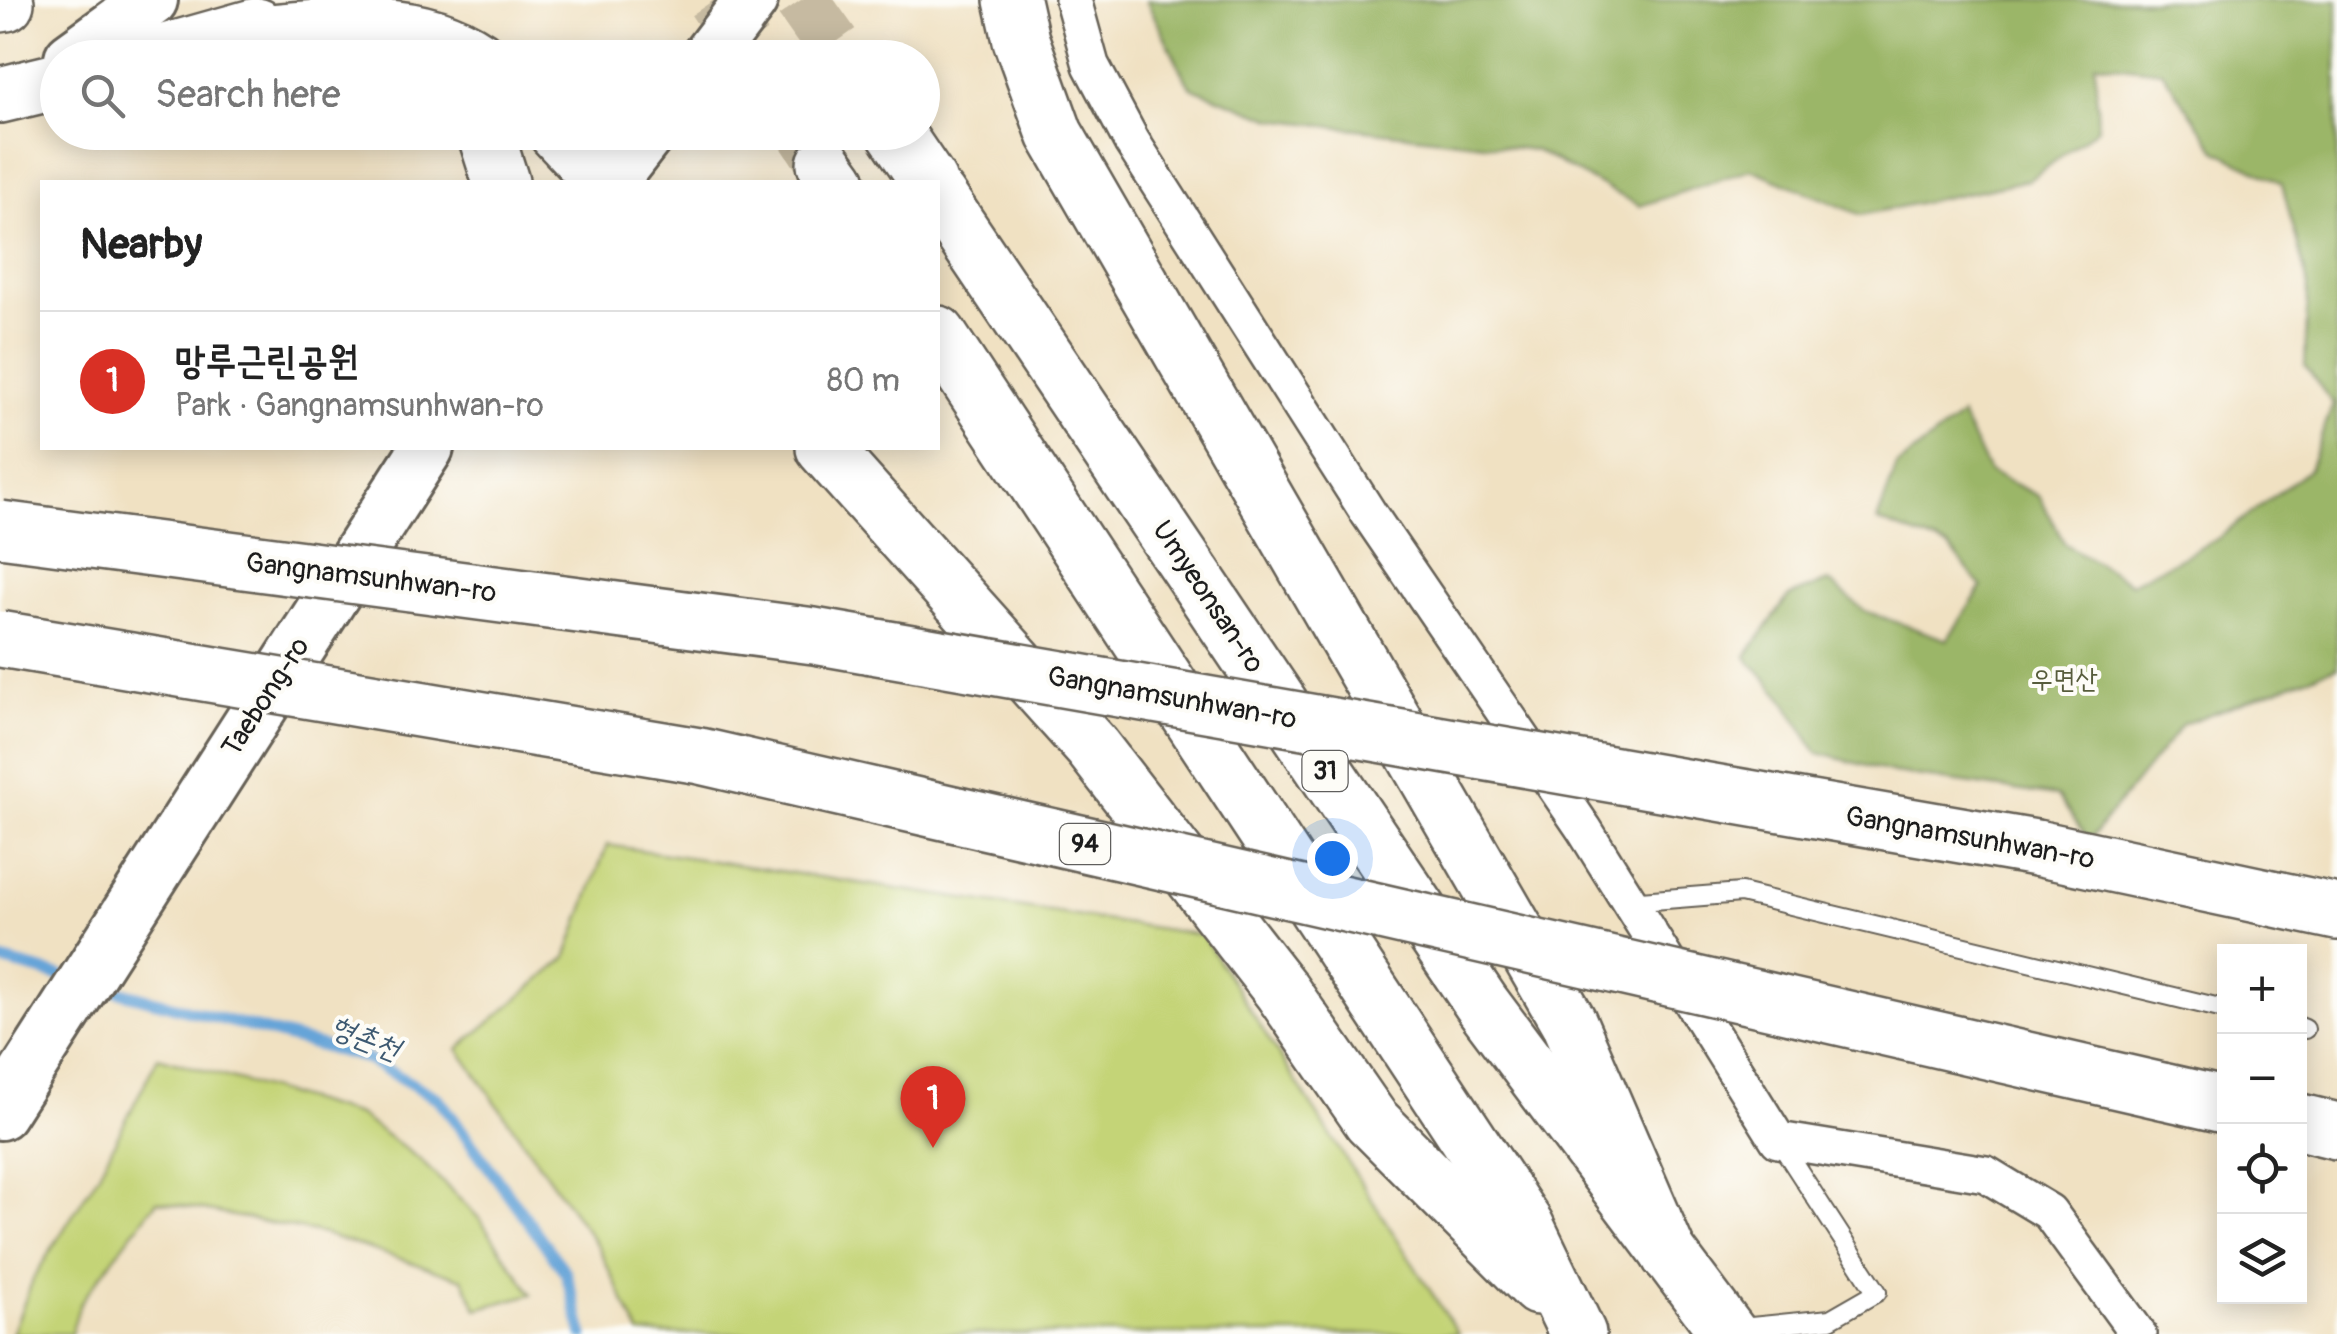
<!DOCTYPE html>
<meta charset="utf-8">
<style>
body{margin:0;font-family:Pangolin,"Poor Story",sans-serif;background:#f6f6f6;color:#222}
.controls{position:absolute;right:30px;bottom:30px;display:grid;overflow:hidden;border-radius:0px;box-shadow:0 5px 25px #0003}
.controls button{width:90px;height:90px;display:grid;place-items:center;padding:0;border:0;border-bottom:2px solid #e0e0e0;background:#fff;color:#222;font:50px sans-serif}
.you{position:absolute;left:1332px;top:858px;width:35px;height:35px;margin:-25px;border:8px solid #fff;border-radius:50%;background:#1a73e8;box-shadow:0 0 0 15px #1a73e833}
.badge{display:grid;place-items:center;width:65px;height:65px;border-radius:50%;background:#d93025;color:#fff;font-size:32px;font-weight:700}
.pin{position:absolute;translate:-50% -82px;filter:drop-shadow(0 2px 5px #0008)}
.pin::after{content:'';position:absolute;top:52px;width:35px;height:30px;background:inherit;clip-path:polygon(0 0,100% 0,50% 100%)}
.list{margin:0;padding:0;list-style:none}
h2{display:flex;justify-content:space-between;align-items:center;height:130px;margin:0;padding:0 40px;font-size:42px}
h2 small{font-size:32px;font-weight:400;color:#767676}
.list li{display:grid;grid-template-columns:65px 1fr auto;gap:30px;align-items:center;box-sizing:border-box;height:140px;padding:0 40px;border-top:2px solid #e0e0e0}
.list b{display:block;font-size:38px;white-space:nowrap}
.list p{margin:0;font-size:32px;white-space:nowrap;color:#767676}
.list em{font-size:32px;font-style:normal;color:#767676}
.icon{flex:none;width:55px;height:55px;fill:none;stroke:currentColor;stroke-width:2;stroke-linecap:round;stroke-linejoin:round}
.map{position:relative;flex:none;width:2337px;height:1334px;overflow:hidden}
.search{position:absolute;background:#fff;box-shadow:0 5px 25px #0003;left:40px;top:40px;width:900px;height:110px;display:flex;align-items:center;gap:25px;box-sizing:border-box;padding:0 35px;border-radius:55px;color:#767676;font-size:38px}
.panel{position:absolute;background:#fff;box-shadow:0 5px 25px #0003;left:40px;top:180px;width:900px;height:270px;border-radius:0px}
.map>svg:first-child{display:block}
</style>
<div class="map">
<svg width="2337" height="1334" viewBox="0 0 2337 1334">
<rect width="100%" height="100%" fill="#fdfcf7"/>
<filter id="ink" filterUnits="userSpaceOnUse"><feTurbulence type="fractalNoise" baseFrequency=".01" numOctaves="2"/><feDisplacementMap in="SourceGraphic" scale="20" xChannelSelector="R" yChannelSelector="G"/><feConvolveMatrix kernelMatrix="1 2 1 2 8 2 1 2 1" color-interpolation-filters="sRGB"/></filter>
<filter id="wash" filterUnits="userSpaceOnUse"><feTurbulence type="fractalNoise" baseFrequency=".0048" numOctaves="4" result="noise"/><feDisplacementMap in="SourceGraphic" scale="40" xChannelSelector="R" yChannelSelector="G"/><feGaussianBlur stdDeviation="2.25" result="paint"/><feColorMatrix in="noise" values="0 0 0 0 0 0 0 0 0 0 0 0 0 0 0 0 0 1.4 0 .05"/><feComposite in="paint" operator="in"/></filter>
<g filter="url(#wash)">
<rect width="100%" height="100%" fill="#f0e1c2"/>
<!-- green -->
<g fill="#c4d477" stroke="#70784a" stroke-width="2.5">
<polygon points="607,845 1202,935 1458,1334 640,1334 598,1247 458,1049 566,958"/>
<polygon points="158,1057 358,1115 419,1159 479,1218 532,1294 477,1309 463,1279 320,1233 157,1201 80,1303 71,1334 12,1334 34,1277 98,1175"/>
</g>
<!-- forest -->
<polygon fill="#9bb668" stroke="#5c6942" stroke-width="2.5" points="1146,0 2337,0 2337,667 2183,724 2089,840 2057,796 1894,773 1817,753 1784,700 1746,656 1788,597 1828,581 1865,611 1947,640 1982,587 1949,547 1877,521 1897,466 1961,416 1989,472 2039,496 2065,544 2131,583 2217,539 2309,469 2333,404 2305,366 2308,285 2282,184 2217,151 2162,71 2095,63 2098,128 2029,180 1861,215 1751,169 1640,206 1534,150 1273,119 1190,87"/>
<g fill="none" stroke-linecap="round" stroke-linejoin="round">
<!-- stream -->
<g stroke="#66a4d8" stroke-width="12">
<polyline points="0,960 71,979"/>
<polyline points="95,985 365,1058 439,1099 566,1273 583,1334"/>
</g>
</g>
</g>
<g filter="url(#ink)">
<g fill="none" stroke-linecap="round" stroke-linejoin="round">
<!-- highway-tunnel -->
<g stroke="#c6baa1" stroke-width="55" stroke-dasharray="55 28" stroke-linecap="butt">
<polyline points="714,0 753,58"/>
<polyline points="801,0 842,58"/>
<polyline points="804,132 825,164"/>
</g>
<!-- lane casing -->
<g stroke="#666156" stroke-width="22">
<g id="lane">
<polyline points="1628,902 1741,893 2224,1009"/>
<polyline points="2300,1027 2305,1029"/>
<polyline points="1731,1329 1830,1319 1877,1292 1779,1141"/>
</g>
</g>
<!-- street casing -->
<g stroke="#666156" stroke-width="40">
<polyline id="street" points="1073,0 1091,65 1132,142 1369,514 1584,829 1778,1140 1986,1174 2049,1212 2138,1334"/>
</g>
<!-- secondary casing -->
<g stroke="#666156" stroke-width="58">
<g id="secondary">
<polyline points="71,58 151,0"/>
<polyline points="707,58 751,0"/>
<polyline points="610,182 649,132"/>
<polyline points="0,1113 427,448"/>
</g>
</g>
<!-- primary casing -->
<g stroke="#666156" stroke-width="60">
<g id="primary">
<polyline points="0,4 6,3"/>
<path d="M 224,36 C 305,31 406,8 478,58"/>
<polyline points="144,58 257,26"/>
<polyline points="0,95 58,81"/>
<polyline points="485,132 501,182"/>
<polyline points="556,132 603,182"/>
</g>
</g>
<!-- highway casing -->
<g stroke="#666156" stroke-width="60">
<g id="highway">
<polyline points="1012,0 1021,40 1055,134 1568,1021 1669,1255"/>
<polyline points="895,132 929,182"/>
<polyline points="825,164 838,182"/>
<polyline points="938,196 1482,1004 1729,1334"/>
<polyline points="938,334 1526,1226 1578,1334"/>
<polyline points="824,448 1092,747 1281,990 1371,1120 1538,1287"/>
<polyline points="2036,848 2337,912"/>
<polyline points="2162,1091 2224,1105"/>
<polyline points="2300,1122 2337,1131"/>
</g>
</g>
<!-- lane -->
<use href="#lane" stroke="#fff" stroke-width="18"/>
<!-- street -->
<use href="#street" stroke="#fff" stroke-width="35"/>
<!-- secondary -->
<use href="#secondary" stroke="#fff" stroke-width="52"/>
<!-- primary -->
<use href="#primary" stroke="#fff" stroke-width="55"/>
<!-- highway -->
<use href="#highway" stroke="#fff" stroke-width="55"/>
<!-- highway-bridge casing -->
<g stroke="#666156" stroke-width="60" stroke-linecap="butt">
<g id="highway-bridge">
<polyline points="0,529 814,636 2036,848"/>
<polyline points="0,639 700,756 2162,1091"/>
</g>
</g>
<!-- highway-bridge -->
<use href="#highway-bridge" stroke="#fff" stroke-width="55"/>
</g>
</g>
<g text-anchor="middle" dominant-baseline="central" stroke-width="8" stroke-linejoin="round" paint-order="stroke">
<!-- shield labels -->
<g fill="#fdfcf7" stroke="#605f5e" stroke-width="2.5">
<rect x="1302.5" y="751" width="45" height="40" rx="8"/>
<rect x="1060" y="824" width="50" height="40" rx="8"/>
</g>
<g font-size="25" font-weight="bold" fill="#1c1c1c">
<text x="1325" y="771">31</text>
<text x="1085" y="844">94</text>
</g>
<!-- street labels -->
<g font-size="28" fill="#1c1c1c" stroke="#fdfcf7">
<text transform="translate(371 578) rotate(7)">Gangnamsunhwan-ro</text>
<text transform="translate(1208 597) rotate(56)">Umyeonsan-ro</text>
<text transform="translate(266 697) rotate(-57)">Taebong-ro</text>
<text transform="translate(1172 698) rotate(10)">Gangnamsunhwan-ro</text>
<text transform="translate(1970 838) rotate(10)">Gangnamsunhwan-ro</text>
</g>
<!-- park labels -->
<g font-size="28" fill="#575c3c" stroke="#fdfcf7">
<text x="2064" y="679">우면산</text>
</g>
<!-- water labels -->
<g font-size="30" font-style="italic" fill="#3d5971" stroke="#fdfcf7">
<text transform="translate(365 1038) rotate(21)">형촌천</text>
</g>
</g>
</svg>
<div class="controls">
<button>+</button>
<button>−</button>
<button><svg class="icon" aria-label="locate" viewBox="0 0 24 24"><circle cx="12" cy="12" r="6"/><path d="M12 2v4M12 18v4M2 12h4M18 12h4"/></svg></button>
<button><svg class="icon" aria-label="layers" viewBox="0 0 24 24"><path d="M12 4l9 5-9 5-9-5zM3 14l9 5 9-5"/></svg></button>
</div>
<div class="you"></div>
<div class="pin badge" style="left:933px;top:1148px">1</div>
<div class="search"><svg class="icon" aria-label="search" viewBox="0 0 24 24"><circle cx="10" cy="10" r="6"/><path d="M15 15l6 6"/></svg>Search here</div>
<section class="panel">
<h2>Nearby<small></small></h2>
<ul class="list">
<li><span class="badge">1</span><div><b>망루근린공원</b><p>Park · Gangnamsunhwan-ro</p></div><em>80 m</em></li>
</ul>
</section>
</div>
